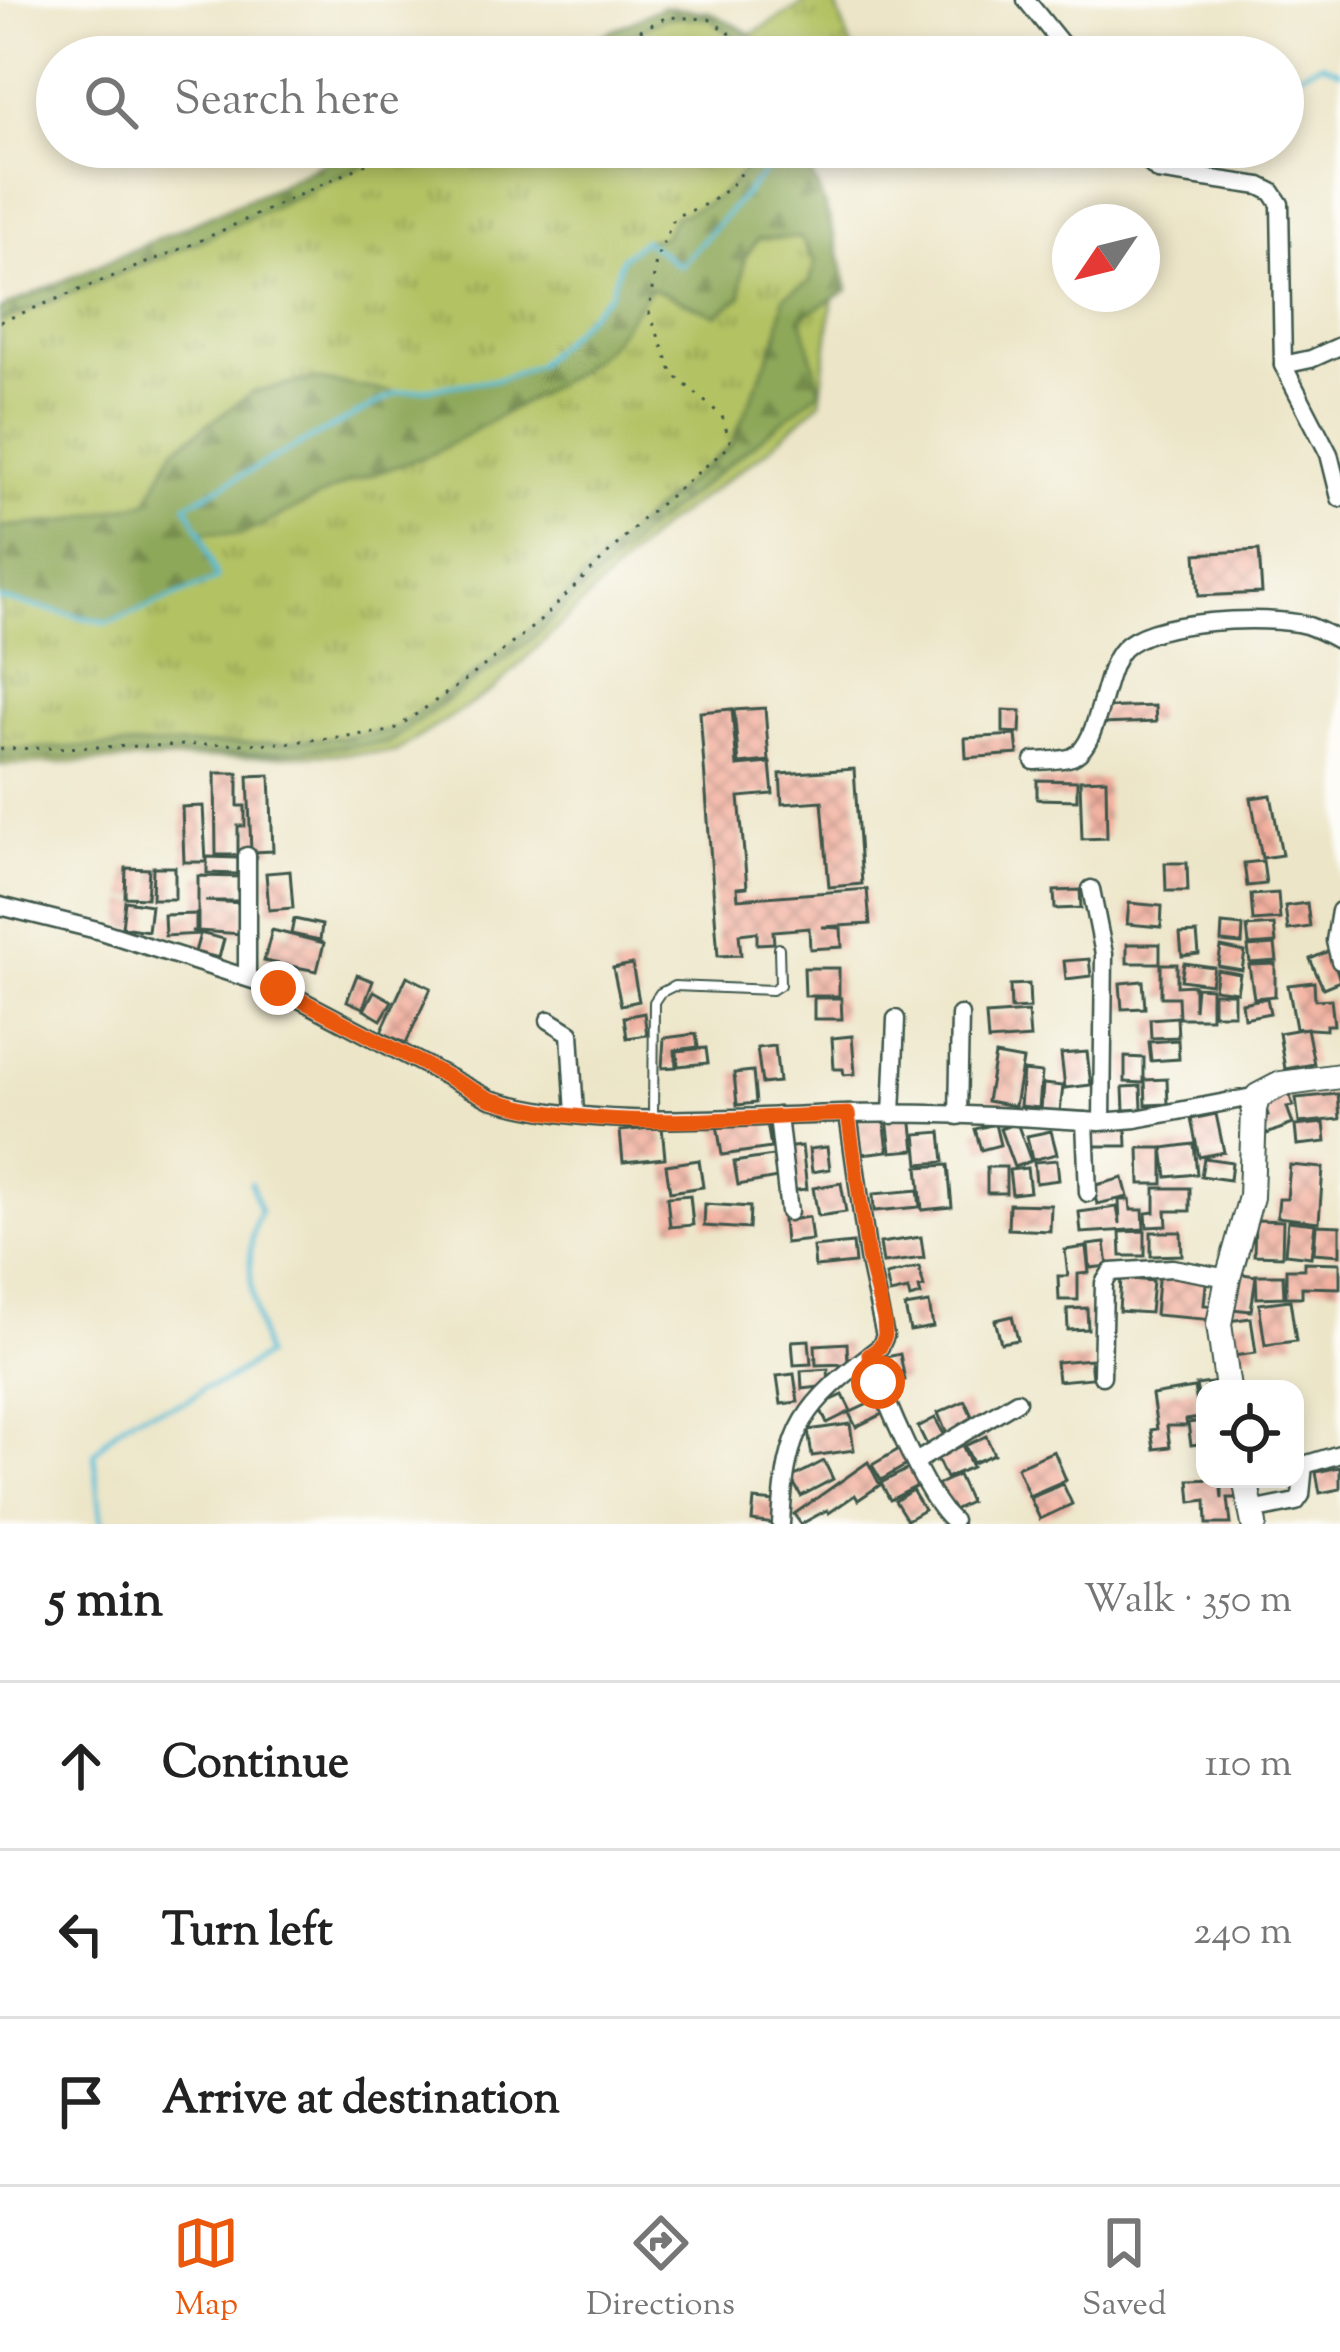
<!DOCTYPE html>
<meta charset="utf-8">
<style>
body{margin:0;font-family:"Sorts Mill Goudy",serif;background:#f2f2f2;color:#222}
.controls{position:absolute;right:36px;bottom:36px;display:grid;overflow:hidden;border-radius:24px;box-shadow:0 6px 18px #0003}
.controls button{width:108px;height:108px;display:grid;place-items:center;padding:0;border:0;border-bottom:3px solid #e0e0e0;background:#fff;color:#222;font:60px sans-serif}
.compass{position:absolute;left:1052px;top:204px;width:108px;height:108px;border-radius:50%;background:#fff;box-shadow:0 6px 18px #0003;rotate:235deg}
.stop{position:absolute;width:36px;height:36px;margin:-27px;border:9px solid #ea580c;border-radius:50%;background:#fff}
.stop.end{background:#ea580c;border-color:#fff;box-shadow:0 3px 12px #0008}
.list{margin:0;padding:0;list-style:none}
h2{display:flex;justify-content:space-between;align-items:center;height:156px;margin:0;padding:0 48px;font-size:51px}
h2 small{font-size:39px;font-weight:400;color:#767676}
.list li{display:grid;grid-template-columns:78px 1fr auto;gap:36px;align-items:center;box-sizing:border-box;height:168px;padding:0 48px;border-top:3px solid #e0e0e0}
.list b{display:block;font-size:45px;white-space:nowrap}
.list em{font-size:39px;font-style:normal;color:#767676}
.icon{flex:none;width:66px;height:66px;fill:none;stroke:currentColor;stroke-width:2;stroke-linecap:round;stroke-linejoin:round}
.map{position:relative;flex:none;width:1340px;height:1524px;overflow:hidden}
.search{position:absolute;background:#fff;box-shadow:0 6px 18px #0003;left:36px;right:36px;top:36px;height:132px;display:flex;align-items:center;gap:30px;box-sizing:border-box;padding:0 42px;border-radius:66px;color:#767676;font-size:45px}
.sheet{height:660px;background:#fff}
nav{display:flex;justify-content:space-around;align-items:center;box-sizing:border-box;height:168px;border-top:3px solid #e0e0e0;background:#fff;font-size:33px;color:#767676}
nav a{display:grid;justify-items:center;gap:6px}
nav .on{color:#ea580c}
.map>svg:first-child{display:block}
</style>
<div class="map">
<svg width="1340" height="1524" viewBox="0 0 1340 1524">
<defs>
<pattern id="grass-tufts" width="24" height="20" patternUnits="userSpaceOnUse" patternTransform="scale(3)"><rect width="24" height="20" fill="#b3c264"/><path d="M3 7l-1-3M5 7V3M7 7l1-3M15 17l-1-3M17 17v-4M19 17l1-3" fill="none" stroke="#919f53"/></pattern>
<pattern id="forest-firs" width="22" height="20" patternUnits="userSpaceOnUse" patternTransform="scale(3)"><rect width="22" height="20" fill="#8ea85a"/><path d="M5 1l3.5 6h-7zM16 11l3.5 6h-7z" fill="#738a4b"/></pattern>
<pattern id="building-cross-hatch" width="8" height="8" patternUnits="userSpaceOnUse" patternTransform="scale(3)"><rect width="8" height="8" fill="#f3b09f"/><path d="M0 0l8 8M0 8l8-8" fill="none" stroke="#c49082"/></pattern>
</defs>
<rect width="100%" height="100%" fill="#fdfcf7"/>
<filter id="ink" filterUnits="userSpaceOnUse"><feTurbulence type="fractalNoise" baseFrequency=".00833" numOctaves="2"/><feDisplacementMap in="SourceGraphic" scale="24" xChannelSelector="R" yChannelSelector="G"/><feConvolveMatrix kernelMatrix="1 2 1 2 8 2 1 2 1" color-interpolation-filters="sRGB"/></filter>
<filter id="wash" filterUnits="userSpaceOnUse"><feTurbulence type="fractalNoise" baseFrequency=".004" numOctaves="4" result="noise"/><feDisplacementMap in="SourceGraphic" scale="48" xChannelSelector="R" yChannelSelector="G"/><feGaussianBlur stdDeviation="2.7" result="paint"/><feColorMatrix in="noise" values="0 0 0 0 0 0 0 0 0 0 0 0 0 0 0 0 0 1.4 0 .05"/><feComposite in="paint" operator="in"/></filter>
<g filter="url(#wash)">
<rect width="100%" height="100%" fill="#ece5c7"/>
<!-- grass -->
<g fill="url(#grass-tufts)" stroke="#69804c" stroke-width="3">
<polygon points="810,0 834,0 855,57 557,57 663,7 709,12 752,34"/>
<polygon points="354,147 819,147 794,198 836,270 820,402 765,452 661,527 493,690 395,752 0,765 0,309 280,185"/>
</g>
<!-- forest -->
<g fill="url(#forest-firs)" stroke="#567247" stroke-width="3">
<path d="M 663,7 C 712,12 739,19 773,57 L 763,57 L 709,19 L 667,17 L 586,57 L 557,57 Z"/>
<polygon points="354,147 403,147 193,244 0,322 0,309 280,185"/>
<path d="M 757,147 C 766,147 779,145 787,148 C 819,160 840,258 848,290 L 801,317 L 821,390 L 650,527 L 527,643 L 388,743 L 270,753 L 0,759 L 0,749 L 283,743 L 392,731 L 470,677 L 540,621 L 645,517 L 731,445 L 777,337 L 784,296 L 810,282 L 815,263 L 801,238 L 758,239 L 744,259 L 741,297 L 716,315 L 651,288 L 609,345 L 575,373 L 433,454 L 350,482 L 241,535 L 202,532 L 217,579 L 108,623 L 0,599 L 0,527 L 67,521 L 147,502 L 174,449 L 253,392 L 314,379 L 397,393 L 500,379 L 537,365 L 610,293 L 622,257 L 644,240 L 664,237 L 675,216 C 714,205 739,185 757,147 Z"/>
</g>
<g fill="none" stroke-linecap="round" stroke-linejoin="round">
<!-- stream -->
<g stroke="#59bdd7" stroke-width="4.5">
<polyline points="1283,81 1322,63 1340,71"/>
<polyline points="0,599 108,623 217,579 201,532 186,505 397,393 500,379 537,365 610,293 622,257 644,240 680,266 787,147"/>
<path d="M 102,1524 L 94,1454 C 105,1442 116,1427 130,1419 C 154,1405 184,1411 203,1388 C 230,1384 240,1368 265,1356 C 255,1311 240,1255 260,1211 L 251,1183"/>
</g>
</g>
<g id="blocks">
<!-- building -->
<g fill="url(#building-cross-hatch)">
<polygon points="1259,550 1262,593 1199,596 1196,554"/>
<polygon points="1155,706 1156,722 1101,724 1100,708"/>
<polygon points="765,708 769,761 739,764 734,710"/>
<polygon points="732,709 737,766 770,763 773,794 739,797 747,887 737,888 738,899 867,889 870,924 822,927 841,928 842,947 810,949 809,928 773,931 774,943 757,944 757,932 739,934 741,955 718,956 700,712"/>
<polygon points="1003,710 1021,711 1020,733 1003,732"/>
<polygon points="1016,735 1018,754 966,758 965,738"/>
<polygon points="854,769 862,884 829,887 822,801 782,804 780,774"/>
<polygon points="215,773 238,773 238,806 245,806 245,826 238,826 238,855 216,855"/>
<polygon points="270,775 273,851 251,852 248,776"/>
<polygon points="1106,779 1107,838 1082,839 1080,780"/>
<polygon points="1037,780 1077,781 1077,800 1037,799"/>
<polygon points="1271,795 1282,855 1262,858 1251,798"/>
<polygon points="203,806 206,862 184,862 182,807"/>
<polygon points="207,857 238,858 238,874 207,873"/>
<polygon points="1263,861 1266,884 1247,886 1244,863"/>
<polygon points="1165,863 1187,863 1188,891 1166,891"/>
<polygon points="153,867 175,867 175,899 152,899"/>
<polygon points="126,868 149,869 147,898 125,897"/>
<polygon points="290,871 293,908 269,910 266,873"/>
<polygon points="198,876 242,877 241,901 205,901 244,903 242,934 198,931"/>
<polygon points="1080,890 1081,908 1055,909 1054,891"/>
<polygon points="1278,893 1280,919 1253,921 1251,895"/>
<polygon points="125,901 151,905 148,931 122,927"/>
<polygon points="1129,903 1162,906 1161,927 1127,924"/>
<polygon points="1307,903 1310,927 1288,930 1285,906"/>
<polygon points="196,914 196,931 191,931 224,939 219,958 195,952 200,934 165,936 164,915"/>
<polygon points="294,919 322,925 320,940 291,934"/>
<polygon points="1222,924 1243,926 1242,944 1221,942"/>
<polygon points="1274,925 1276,943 1249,945 1247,927"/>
<polygon points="272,930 324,943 317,971 264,961"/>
<polygon points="1197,933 1199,954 1182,956 1180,934"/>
<rect x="1127" y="944" width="33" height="19"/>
<polygon points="1275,945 1277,961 1250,963 1248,947"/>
<polygon points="1221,947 1245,952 1242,970 1218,966"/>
<polygon points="1331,950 1340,981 1323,988 1310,959"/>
<polygon points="1089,959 1091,976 1066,979 1064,961"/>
<polygon points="1184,963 1214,967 1211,984 1181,980"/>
<polygon points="632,964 639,1001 621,1005 613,968"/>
<polygon points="1161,964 1177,964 1177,986 1194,985 1194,1010 1196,987 1211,988 1211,1018 1179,1018 1178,997 1161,997"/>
<polygon points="1275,964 1275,996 1254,998 1249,965"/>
<polygon points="804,968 839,968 839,996 805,996"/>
<polygon points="1217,970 1240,974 1237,992 1214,989"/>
<polygon points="357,975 373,981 363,1008 347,1001"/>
<polygon points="407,976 431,988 406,1043 381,1032"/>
<polygon points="1143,981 1145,1008 1122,1009 1120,983"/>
<polygon points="1314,982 1315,1000 1331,999 1334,1025 1326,1025 1326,1030 1296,1028 1288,985"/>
<polygon points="1029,984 1030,1008 1011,1009 1010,985"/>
<polygon points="374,991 392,1001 381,1020 364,1010"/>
<rect x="1213" y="993" width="21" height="21"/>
<polygon points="814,998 841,998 842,1019 814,1019"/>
<polygon points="1267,998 1270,1013 1244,1018 1242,1003"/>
<polygon points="1028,1012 1030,1038 988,1041 986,1015"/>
<polygon points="644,1013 647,1035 627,1038 624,1017"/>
<polygon points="1177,1017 1178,1037 1151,1038 1150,1019"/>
<polygon points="1307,1028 1314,1064 1285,1069 1279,1033"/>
<polygon points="696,1034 698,1047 675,1050 676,1067 662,1068 664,1038"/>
<polygon points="852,1036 855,1074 844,1075 843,1069 834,1069 832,1038"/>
<polygon points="1178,1040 1179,1059 1151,1061 1149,1042"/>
<polygon points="775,1046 779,1082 762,1084 757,1048"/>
<polygon points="706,1048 708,1063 678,1066 677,1051"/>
<polygon points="1087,1052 1091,1085 1065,1088 1061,1054"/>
<polygon points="995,1055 1023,1060 1015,1106 987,1101"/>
<polygon points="1125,1057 1144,1058 1144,1083 1125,1082"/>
<polygon points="753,1071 756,1103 737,1105 734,1073"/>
<polygon points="1023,1071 1042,1073 1039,1108 1020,1106"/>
<polygon points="1167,1079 1168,1104 1146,1105 1145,1080"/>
<polygon points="1043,1084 1063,1086 1060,1112 1041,1110"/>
<polygon points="1141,1086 1142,1109 1124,1110 1123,1087"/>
<polygon points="1289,1093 1293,1106 1287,1107 1293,1124 1264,1135 1258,1119 1268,1115 1264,1102"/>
<polygon points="1338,1094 1340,1119 1299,1123 1296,1098"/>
<polygon points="1216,1114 1224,1152 1199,1157 1191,1119"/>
<polygon points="911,1116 915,1150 891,1152 887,1118"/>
<polygon points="766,1117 771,1148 722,1155 717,1125"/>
<polygon points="884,1118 888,1151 861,1154 858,1121"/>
<polygon points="1017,1123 1031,1161 1014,1167 1000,1129"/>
<polygon points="1324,1123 1326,1142 1297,1145 1295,1126"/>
<polygon points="995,1124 1000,1145 981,1150 975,1129"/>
<polygon points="1093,1125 1126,1125 1127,1146 1094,1146"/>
<polygon points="662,1127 665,1158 623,1162 620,1131"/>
<polygon points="1051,1131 1057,1154 1032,1160 1027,1136"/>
<polygon points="941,1132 944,1162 919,1164 916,1134"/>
<polygon points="1194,1144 1197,1174 1167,1177 1163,1148"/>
<polygon points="802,1146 807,1189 788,1191 783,1148"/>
<polygon points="827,1147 830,1169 812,1172 809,1149"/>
<polygon points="1139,1148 1163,1148 1163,1184 1140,1184"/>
<polygon points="773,1156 777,1178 738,1185 734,1162"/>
<polygon points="1204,1158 1232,1162 1230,1180 1201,1176"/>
<polygon points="699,1160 703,1187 670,1192 666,1165"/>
<polygon points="1057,1160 1059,1180 1036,1183 1034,1162"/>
<polygon points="948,1165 952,1207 922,1210 918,1167"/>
<polygon points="1290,1165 1323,1168 1319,1222 1277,1217 1279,1199 1287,1199"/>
<rect x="987" y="1167" width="19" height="26"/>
<polygon points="1027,1168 1030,1192 1012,1194 1009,1170"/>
<polygon points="1123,1178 1128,1197 1097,1204 1092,1186"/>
<polygon points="841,1183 846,1212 818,1216 813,1188"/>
<polygon points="1155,1188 1190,1188 1190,1211 1166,1211 1167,1226 1147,1227 1146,1213 1155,1212"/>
<polygon points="918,1190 920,1207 874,1211 873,1194"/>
<polygon points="690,1195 693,1225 670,1227 667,1197"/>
<polygon points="1119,1200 1130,1200 1131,1210 1143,1210 1144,1229 1081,1233 1079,1212 1117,1207 1120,1224"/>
<polygon points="705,1204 750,1207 749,1229 704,1226"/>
<polygon points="1009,1204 1051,1205 1050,1231 1008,1229"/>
<polygon points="809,1217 812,1240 785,1243 783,1221"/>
<polygon points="1255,1220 1283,1221 1282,1256 1254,1255"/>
<polygon points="1288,1221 1315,1224 1311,1257 1285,1254"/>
<polygon points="1316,1225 1340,1226 1340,1255 1314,1253"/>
<polygon points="1145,1231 1145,1256 1121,1256 1120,1232"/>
<polygon points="1151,1232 1181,1232 1182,1255 1151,1256"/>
<polygon points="921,1237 924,1258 883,1263 880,1243"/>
<polygon points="853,1243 855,1263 815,1267 813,1247"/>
<polygon points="1105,1243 1108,1266 1090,1268 1088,1245"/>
<polygon points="1086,1247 1089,1273 1078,1274 1078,1300 1059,1300 1058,1276 1068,1276 1065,1250"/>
<polygon points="1304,1262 1340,1263 1340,1288 1302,1287 1302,1297 1286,1297 1286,1269 1304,1269"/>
<polygon points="919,1267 924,1287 919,1288 921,1295 910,1298 908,1290 890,1294 886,1275"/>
<polygon points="1159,1269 1207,1274 1204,1305 1215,1306 1214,1320 1155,1315"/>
<polygon points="1236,1273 1256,1276 1251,1311 1232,1309"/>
<polygon points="1256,1275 1283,1275 1284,1297 1257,1298"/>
<polygon points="1121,1278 1153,1281 1150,1313 1119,1311"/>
<polygon points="1290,1300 1296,1341 1265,1345 1259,1304"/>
<polygon points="929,1303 933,1327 910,1331 905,1307"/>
<polygon points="1087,1308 1088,1329 1068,1330 1067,1309"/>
<polygon points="1012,1316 1018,1340 1001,1343 995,1320"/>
<polygon points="1251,1318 1256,1353 1233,1356 1228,1321"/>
<polygon points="809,1340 811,1364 794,1365 792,1341"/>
<polygon points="847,1343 848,1364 816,1365 815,1345"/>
<polygon points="900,1354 905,1380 887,1384 882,1358"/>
<polygon points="1090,1359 1092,1378 1058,1381 1056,1362"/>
<polygon points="828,1369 829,1386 802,1389 801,1371"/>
<polygon points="794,1374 798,1402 781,1404 777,1376"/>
<polygon points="1219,1382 1220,1389 1205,1389 1205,1443 1191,1445 1188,1423 1203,1421 1196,1385"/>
<polygon points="1194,1388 1200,1418 1186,1420 1187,1426 1167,1426 1170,1447 1154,1449 1151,1430 1157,1429 1152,1395"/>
<polygon points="843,1395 851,1411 827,1423 819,1406"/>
<polygon points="877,1400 884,1413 856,1427 849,1413"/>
<polygon points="965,1401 976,1425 948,1437 938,1413"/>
<polygon points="935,1418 945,1436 927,1445 918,1427"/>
<polygon points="850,1424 854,1450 812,1456 808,1430"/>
<polygon points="986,1436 994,1454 973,1463 965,1446"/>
<polygon points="962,1445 972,1467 946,1478 936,1456"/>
<polygon points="901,1448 910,1463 881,1480 872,1465"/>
<polygon points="1054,1451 1066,1480 1029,1496 1017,1467"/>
<polygon points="824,1461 833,1479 801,1496 791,1478"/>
<polygon points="868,1462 880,1485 858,1500 855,1495 829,1513 827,1510 801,1524 794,1514"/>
<polygon points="912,1467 921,1484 890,1500 881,1483"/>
<polygon points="1340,1467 1340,1489 1320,1493 1316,1472"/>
<polygon points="958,1475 970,1502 949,1512 937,1485"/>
<polygon points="1220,1479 1222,1499 1222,1480 1235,1480 1236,1498 1228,1498 1231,1524 1207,1524 1206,1500 1191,1502 1189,1480"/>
<polygon points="1063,1484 1072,1504 1040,1519 1030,1498"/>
<polygon points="912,1490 924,1510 907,1520 895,1501"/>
<polygon points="754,1500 777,1502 775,1524 752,1521"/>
</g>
</g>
</g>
<g filter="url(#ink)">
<use href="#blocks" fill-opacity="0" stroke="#3e564a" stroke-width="3"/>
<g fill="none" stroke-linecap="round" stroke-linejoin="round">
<!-- lane casing -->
<g stroke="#3e564a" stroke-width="12">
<polyline id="lane" points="653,1117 654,1002 660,993 674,986 772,990 780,985 779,948"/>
</g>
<!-- street casing -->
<g stroke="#3e564a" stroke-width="21">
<g id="street">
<polyline points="1026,0 1072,57"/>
<polyline points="1144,147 1148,161 1158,171 1260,186 1272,192 1280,204 1283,365 1329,454 1340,498"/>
<polyline points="1283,365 1311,359 1340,346"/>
<path d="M 1034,761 C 1046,760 1061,761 1072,757 C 1101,745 1101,672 1123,649 C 1151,619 1267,615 1306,625 C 1318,629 1329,635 1340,641"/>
<polyline points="1091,889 1104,954 1102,1121"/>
<path d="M 0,906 L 97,930 L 278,988 L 490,1099 C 602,1131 725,1117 840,1114 C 926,1112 1014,1116 1100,1122 L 1136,1119 L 1258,1096"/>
<polyline points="1340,911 1335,941 1340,961"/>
<polyline points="247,976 247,856"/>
<polyline points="549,1020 570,1033 575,1114"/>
<polyline points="892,1115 896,1019"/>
<polyline points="778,1116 789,1212"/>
<polyline points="958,1116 960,1015"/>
<polyline points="1085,1121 1088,1193"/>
<path d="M 869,1356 C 883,1394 924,1497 953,1521"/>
<polyline points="1102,1376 1104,1283 1111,1272 1172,1268 1228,1278"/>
<polyline points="917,1461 1017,1401"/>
<polyline points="1252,1511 1296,1502 1301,1495 1304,1465 1340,1454"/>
<path d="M 781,1524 C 786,1426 803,1405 880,1347 L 885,1336 L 868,1257 L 848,1114"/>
</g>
</g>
<!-- secondary casing -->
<g stroke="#3e564a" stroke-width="28">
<g id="secondary">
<polyline points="1228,1389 1219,1324 1228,1278 1251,1197 1254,1109 1258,1096 1281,1084 1340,1076"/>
<polyline points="1245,1479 1254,1524"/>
</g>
</g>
<!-- path -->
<g stroke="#3e564a" stroke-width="3" stroke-dasharray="3 9" stroke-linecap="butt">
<polyline points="586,57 667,17 709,19 763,57"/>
<polyline points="0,322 193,244 403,147"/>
<path d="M 0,749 L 283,743 L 392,731 L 470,677 L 540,621 L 645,517 L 731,445 L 722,416 L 673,374 L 649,312 L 656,260 L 675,216 C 714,205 739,185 757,147"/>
</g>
<!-- lane -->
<use href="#lane" stroke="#fff" stroke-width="8"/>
<!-- street -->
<use href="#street" stroke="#fff" stroke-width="16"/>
<!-- secondary -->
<use href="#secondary" stroke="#fff" stroke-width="24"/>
</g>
</g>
<g fill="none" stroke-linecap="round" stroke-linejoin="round" filter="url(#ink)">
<!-- route -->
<path stroke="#ea580c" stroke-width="15" d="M 278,988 L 490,1099 C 603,1133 731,1118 848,1114 L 868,1257 L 884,1320 L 885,1336 L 880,1347 L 869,1355 L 878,1382"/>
</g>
</svg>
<div class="controls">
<button><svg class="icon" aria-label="locate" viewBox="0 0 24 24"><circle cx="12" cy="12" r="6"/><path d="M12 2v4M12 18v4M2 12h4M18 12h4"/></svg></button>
</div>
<svg class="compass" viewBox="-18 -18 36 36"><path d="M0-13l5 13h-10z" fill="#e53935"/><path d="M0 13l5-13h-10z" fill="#767676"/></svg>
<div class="stop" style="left:878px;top:1382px"></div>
<div class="stop end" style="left:278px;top:988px"></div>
<div class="search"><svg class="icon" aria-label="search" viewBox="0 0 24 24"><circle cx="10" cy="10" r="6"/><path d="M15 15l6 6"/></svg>Search here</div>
</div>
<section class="sheet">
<h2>5 min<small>Walk · 350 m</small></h2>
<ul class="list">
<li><svg class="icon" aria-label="ahead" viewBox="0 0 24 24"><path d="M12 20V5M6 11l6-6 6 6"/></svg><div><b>Continue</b></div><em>110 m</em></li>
<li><svg class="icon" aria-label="left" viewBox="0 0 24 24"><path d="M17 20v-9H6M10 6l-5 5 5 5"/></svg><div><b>Turn left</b></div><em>240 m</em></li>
<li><svg class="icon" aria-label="arrive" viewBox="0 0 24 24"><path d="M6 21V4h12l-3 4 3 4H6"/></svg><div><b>Arrive at destination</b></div></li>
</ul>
</section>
<nav>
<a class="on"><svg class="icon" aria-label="map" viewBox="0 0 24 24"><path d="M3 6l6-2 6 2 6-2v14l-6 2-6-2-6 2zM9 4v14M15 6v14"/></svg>Map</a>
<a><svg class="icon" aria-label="directions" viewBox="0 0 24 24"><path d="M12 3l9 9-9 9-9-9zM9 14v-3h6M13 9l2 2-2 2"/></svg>Directions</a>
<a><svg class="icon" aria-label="saved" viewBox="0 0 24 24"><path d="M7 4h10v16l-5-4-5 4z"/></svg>Saved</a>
</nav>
